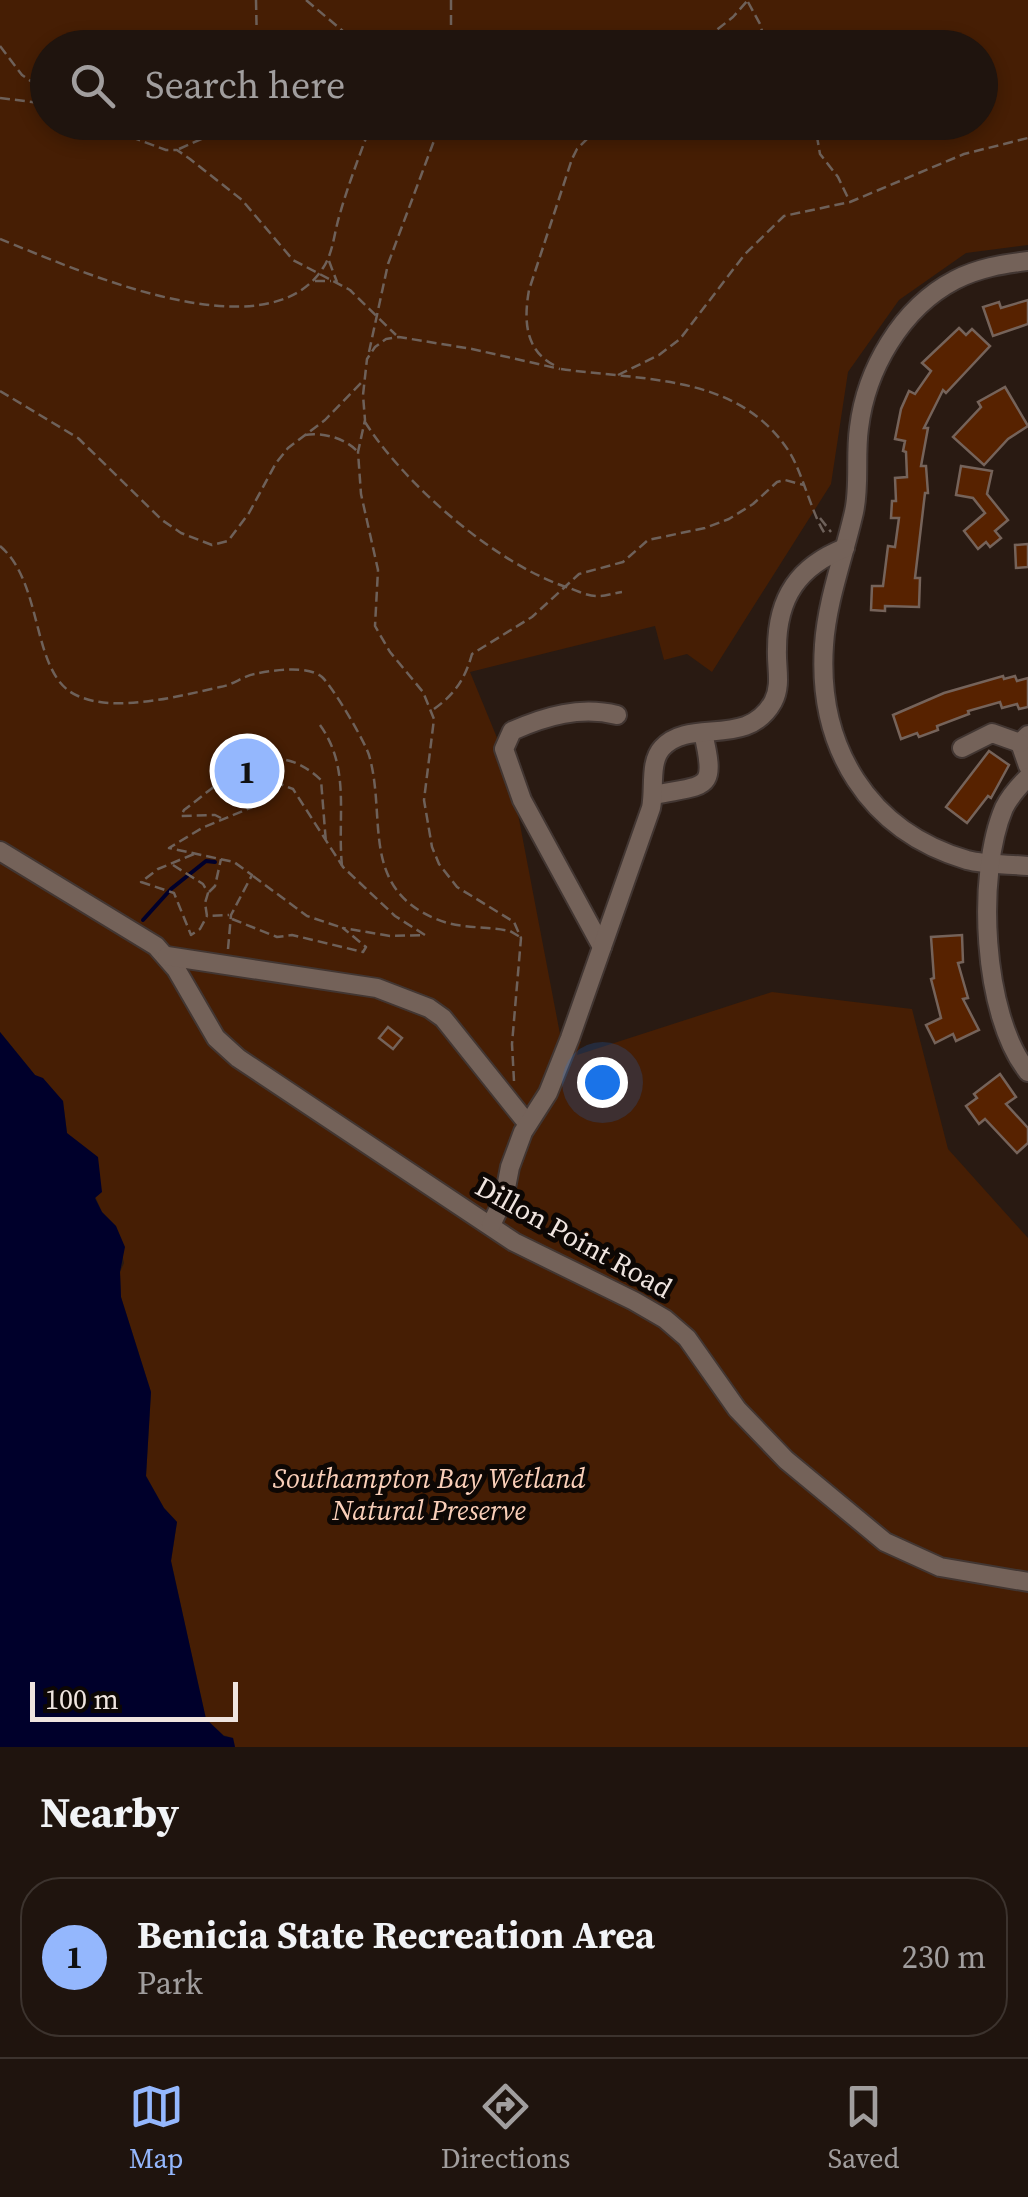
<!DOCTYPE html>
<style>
body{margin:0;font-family:"Source Serif 4",serif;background:#2c211c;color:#f1f3f6}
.scale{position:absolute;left:30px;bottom:25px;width:208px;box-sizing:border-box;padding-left:10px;border:5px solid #efe4df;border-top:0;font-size:28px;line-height:35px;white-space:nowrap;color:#efe4df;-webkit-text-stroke:8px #0d0704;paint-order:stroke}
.you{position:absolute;left:602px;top:1082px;width:35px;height:35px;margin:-25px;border:8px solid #fff;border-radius:50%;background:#1a73e8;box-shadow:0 0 0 15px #1a73e833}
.badge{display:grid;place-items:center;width:65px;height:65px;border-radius:50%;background:#94b7fd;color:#111;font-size:32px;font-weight:700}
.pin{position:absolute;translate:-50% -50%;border:5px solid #fff;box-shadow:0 2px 10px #0006}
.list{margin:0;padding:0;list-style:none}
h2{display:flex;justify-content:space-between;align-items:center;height:130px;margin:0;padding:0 40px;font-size:42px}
h2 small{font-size:32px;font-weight:400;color:#a19e9e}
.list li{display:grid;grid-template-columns:65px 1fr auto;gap:30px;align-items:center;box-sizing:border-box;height:160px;margin:0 20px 20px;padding:0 20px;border:2px solid #3c332e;border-radius:40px}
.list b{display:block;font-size:38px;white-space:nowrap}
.list p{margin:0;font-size:32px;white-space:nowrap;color:#a19e9e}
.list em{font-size:32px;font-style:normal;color:#a19e9e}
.icon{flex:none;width:55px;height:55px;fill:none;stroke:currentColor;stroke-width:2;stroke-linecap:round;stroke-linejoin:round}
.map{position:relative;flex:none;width:1028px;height:1747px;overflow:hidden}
.search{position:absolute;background:#1f140e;box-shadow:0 5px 15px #0003;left:30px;right:30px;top:30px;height:110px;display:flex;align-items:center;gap:25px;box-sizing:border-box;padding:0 35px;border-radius:55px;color:#a19e9e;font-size:38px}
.sheet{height:310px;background:#1f140e}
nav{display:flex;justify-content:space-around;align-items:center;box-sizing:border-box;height:140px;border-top:2px solid #3c332e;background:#1f140e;font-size:28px;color:#a19e9e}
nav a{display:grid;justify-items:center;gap:5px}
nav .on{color:#94b7fd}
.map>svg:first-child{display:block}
</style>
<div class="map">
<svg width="1028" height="1747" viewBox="0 0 1028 1747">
<rect width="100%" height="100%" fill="#291a12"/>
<!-- green -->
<path fill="#461e04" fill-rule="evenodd" d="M 0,0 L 1028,0 L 1028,245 L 966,253 L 899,300 L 848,372 L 831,484 L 712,672 L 687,654 L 664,660 L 655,626 L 470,672 L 509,767 L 560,1034 L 581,1041 L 577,1055 L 772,992 L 912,1009 L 948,1149 L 1028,1238 L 1028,1747 L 235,1747 L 233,1738 L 223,1735 L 206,1719 L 171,1561 L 177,1522 L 164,1508 L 146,1476 L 151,1392 L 121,1297 L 120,1272 L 124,1263 L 116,1226 L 102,1212 L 67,1133 L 63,1101 L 35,1075 L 0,1032 ZM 48,48 L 980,48 L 980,122 L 48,122 Z"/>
<!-- water -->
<polygon fill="#00002b" points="0,1032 35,1075 43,1078 63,1101 67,1133 98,1157 102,1192 95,1198 102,1212 116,1226 125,1247 120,1272 121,1297 151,1392 146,1476 164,1508 177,1522 171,1561 206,1719 224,1736 233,1738 235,1747 0,1747"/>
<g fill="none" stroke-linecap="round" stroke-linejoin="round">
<!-- stream -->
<polyline stroke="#00002b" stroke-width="4" points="143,920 171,889 206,861 215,862"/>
</g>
<!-- building -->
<g fill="#572200" stroke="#75635a" stroke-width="2.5">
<polygon points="1028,300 1028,324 993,336 983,307 999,302 1001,308"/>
<polygon points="959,328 966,335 972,329 990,346 946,393 943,390 924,428 928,428 921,466 926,466 928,493 925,493 915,578 920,578 919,607 885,606 885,611 871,610 872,586 883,586 888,546 895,547 899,518 891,518 892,501 896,501 895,478 907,477 906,452 903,451 905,441 895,439 901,409 909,391 915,394 931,371 922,363"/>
<polygon points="1005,387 1028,426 1008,439 984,465 953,437 981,407 978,402"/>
<polygon points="961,466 992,471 987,494 1008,520 995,531 1001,538 990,547 986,542 978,549 964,531 985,513 973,498 956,495"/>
<polygon points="1028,544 1028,567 1016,568 1015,545"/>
<polygon points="1003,676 1004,679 1015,676 1017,681 1028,678 1028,707 1019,709 1017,704 1002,708 1000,702 968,711 969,714 937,726 938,730 919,737 917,733 901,739 893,715 944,693"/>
<polygon points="989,751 1009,765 991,798 988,796 967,823 946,807"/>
<polygon points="962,935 963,962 958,963 968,998 963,999 979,1030 956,1041 953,1034 935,1043 926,1025 941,1018 931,979 934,978 931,937"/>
<polygon points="388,1027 402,1038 393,1049 379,1038"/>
<polygon points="1000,1074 1016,1097 1006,1104 1028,1128 1028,1143 1017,1153 985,1119 979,1124 966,1106 977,1098 974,1094"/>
</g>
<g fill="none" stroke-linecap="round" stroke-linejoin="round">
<!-- minor casing -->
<g stroke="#423632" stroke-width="22">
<g id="minor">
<path d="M 1028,261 C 1003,264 978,268 955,280 C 901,308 866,370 859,428 C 855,456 860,485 854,512 C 844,556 827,600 824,645 C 817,747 868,831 967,860 C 986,865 1008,864 1028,866"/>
<polyline points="1028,735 1020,743 1028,766"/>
<polyline points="962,748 992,733 1020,743"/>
<path d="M 1028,777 C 1019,786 1010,796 1004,808 C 976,873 982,1015 1028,1072"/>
<path d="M 654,795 C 707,784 717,792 703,733"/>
<polyline points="0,851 156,946 176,969 216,1038 238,1058 514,1242 634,1301 665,1319 687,1338 737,1409 786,1460 885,1542 940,1567 1028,1582"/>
<path d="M 602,947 L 522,800 L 504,749 L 512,731 C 546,716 580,706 617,715"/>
<polyline points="167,956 377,988 429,1008 443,1018 527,1123"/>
<path d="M 491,1225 L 504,1198 L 510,1167 L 523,1132 L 548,1093 L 570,1038 L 651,808 C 655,790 649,762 662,748 C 690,717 747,749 773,702 C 782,685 776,667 777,649 C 777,597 799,566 845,548"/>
</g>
</g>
<!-- path -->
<g stroke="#6e615a" stroke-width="2.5" stroke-dasharray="10 5" stroke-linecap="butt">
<polyline points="256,0 257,48"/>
<polyline points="306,0 363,48"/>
<polyline points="451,0 451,48"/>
<polyline points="748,2 760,24 767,48"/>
<polyline points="0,46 22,75 48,93"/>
<polyline points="694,48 733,17 748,0"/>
<polyline points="0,98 48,104"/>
<polyline points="105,122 120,133 166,150 177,150 190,159 242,200 293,260 350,290 396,335"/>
<polyline points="810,122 816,131 820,154 838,177 849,200"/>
<polyline points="179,149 224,129 230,122"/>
<path d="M 0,239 C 73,268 266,357 323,268 C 333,253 334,234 339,217 C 348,185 360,154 372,122"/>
<polyline points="329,261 337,282"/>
<polyline points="315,281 331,281"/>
<polyline points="369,352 388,264 441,122"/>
<path d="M 554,365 C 524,350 524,318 529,290 L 572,159 L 577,149 L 604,122"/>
<path d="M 561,369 C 643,381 739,373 790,453 C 803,474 815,524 827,536"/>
<polyline points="618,375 659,355 680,339 745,254 784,216 850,202 964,154 1028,138"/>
<polyline points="0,391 78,438 162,520 181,533 212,545 228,541 249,513 276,463 288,448 325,420 363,381"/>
<path d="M 365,422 C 405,485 497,565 569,588 C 578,591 589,597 599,596 C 606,596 614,593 622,592"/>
<path d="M 305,435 C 322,432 345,438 357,451"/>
<polyline points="820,518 831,532"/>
<path d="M 0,546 C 45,584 30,676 78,696 C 116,713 180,696 220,687 C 233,685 243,676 255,674 C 272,670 308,665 322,677 C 333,687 364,740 369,755 C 387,817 359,887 436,919 C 459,929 486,926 510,931 L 520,937"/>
<path d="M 434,709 C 455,694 465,679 472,654 L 532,617 L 579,574 L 623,562 L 648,540 L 705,528 L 729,519 L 753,504 L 777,482 L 785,480 L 804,485"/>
<path d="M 320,725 C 351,768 337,817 342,866"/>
<path d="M 221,818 L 215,815 L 181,816 L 184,810 C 227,778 269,731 321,780 L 326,843"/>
<polyline points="194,854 158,869 141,882 174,893 191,935 200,929 207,916"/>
<polyline points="173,865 203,884 208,893 205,903 207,916 229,915"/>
<polyline points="253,876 307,916 340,927"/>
<polyline points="209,892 215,886 221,859"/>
<polyline points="232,919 277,937 292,935 363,952 366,947 343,928 390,936 425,935 395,916 343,867 293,789 241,769"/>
<polyline points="228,949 231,915 252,875 234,862 169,848 202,828 255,806 258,797 242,770"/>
<polyline points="514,1081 512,1044 521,938 514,922 457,887 439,864 432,847 424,800 434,719 423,692 390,652 375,626 378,570 361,494 358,452 365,420 363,395 367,359 375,347 386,339 399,337 472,349 560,369"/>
</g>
<!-- minor -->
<use href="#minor" stroke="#746259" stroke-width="18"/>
</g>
<g text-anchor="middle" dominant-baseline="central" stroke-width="10" stroke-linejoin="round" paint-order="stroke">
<!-- street labels -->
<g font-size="28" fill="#efe4df" stroke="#0d0704">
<text transform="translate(574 1237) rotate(29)">Dillon Point Road</text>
</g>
<!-- park labels -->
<g font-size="28" font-style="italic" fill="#facfb9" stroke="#0d0704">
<text x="429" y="1478">Southampton Bay Wetland<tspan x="429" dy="32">Natural Preserve</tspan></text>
</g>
</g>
</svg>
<div class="scale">100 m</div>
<div class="you"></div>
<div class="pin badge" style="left:247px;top:771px">1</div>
<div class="search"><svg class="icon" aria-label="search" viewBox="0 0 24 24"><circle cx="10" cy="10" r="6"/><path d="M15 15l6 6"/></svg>Search here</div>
</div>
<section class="sheet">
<h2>Nearby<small></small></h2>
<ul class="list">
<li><span class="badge">1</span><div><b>Benicia State Recreation Area</b><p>Park</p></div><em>230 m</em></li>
</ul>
</section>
<nav>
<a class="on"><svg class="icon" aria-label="map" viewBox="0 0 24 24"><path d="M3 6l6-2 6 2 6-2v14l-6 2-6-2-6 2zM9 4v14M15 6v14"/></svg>Map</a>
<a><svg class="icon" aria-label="directions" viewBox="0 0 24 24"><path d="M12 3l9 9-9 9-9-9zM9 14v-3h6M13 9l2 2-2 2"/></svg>Directions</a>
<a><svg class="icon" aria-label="saved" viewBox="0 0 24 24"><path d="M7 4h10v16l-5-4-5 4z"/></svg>Saved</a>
</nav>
